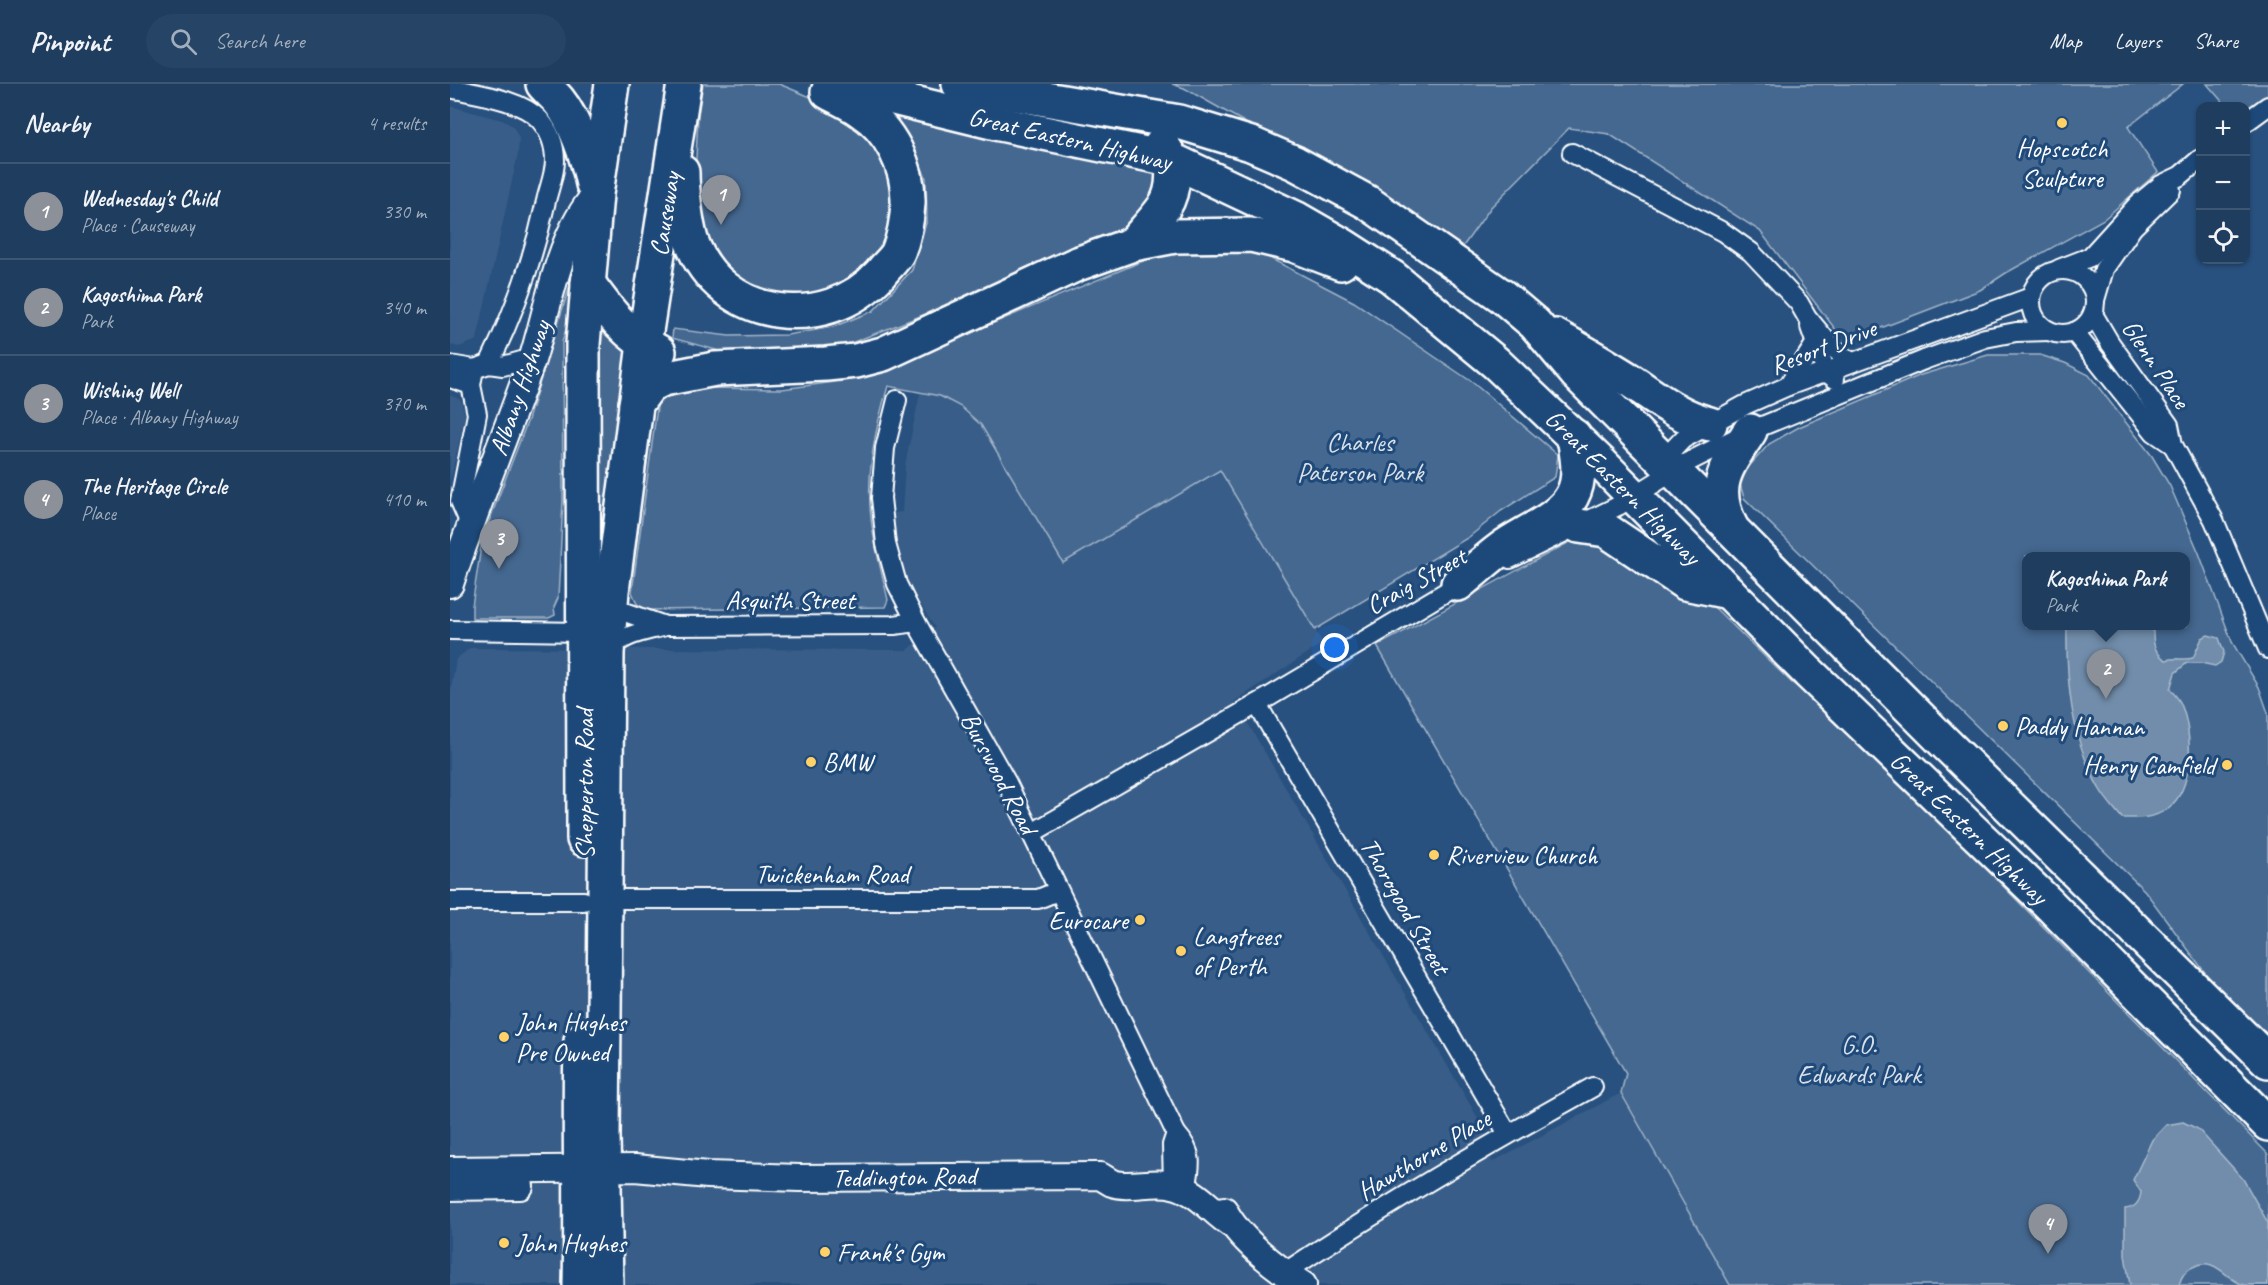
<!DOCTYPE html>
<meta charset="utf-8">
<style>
body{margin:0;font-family:Caveat,sans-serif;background:#264465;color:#f1f3f6}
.controls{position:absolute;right:18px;top:18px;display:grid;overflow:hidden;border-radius:12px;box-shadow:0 2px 4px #0004}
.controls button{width:54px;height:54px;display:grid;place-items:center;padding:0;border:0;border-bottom:2px solid #3c5674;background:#1e3d5f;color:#f1f3f6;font:30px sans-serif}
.you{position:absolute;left:885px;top:564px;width:21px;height:21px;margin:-15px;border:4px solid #fff;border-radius:50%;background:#1a73e8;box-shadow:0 0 0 9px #1a73e833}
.badge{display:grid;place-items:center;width:39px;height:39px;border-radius:50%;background:#8c9099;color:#fff;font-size:20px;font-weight:700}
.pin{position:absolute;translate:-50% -50px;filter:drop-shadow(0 2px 3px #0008)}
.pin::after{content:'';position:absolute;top:32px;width:21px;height:18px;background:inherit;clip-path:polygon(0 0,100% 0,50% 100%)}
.popup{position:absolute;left:1572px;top:468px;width:168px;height:78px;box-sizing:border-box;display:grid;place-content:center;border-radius:12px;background:#1e3d5f;filter:drop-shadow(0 2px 4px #0005);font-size:20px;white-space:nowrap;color:#a1aebd}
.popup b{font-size:22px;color:#f1f3f6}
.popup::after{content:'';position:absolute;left:50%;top:100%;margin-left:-12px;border:12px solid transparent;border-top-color:#1e3d5f}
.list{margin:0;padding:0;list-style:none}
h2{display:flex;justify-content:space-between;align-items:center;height:78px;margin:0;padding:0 24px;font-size:26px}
h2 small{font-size:20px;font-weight:400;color:#a1aebd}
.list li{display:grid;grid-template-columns:39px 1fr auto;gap:18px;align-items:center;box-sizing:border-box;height:96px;padding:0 24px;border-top:2px solid #3c5674}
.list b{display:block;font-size:22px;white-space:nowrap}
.list p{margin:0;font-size:20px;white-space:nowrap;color:#a1aebd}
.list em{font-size:20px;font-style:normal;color:#a1aebd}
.icon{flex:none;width:33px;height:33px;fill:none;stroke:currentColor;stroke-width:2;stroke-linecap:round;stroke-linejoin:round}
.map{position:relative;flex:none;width:1818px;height:1201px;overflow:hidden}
header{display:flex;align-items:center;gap:36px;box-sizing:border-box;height:84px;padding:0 30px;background:#1e3d5f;border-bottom:2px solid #3c5674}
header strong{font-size:28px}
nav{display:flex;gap:33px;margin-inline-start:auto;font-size:21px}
.search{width:420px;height:54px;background:#264465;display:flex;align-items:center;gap:15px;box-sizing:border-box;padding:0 21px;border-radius:33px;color:#a1aebd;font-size:22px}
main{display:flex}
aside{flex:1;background:#1e3d5f}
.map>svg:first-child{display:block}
</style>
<header>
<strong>Pinpoint</strong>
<div class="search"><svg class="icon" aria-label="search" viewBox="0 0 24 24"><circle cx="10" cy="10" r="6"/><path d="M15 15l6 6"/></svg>Search here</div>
<nav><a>Map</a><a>Layers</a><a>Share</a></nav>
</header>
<main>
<aside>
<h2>Nearby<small>4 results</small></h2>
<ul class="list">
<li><span class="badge">1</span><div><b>Wednesday's Child</b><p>Place · Causeway</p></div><em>330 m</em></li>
<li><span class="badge">2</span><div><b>Kagoshima Park</b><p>Park</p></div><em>340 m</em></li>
<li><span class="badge">3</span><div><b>Wishing Well</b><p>Place · Albany Highway</p></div><em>370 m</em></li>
<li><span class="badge">4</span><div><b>The Heritage Circle</b><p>Place</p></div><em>410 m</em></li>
</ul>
</aside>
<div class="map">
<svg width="1818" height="1201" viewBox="0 0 1818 1201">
<rect width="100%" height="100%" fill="#28517f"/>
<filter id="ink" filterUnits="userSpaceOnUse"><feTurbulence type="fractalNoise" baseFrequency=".0167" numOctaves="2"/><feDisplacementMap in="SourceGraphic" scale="12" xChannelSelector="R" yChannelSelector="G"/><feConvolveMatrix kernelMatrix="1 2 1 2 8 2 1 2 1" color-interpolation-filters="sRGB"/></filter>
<g filter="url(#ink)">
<!-- built -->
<g fill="#375d88">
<polygon points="0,22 52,36 63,42 69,54 68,70 27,256 9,263 0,261"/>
<polygon points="470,309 490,312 511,323 531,341 613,479 770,385 873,559 785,617 1032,1041 1042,1078 1171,1009 1280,1201 0,1201 0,611 6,575 20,564 457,566 485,544 448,483 441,429 452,428 455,381"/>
<polygon points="0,311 11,316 15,331 0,398"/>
</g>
<!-- green -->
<g fill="#446890" stroke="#a2b4c8" stroke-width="1.5" fill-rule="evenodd">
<polygon points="253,0 329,0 380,21 409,39 443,92 445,131 435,163 389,210 326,216 273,184 253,149 245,97 248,31"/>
<polygon points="722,0 1733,0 1678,43 1708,88 1654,135 1556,189 1530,206 1423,247 1389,250 1310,147 1159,50 1119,44 1041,123 1009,168 819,52 734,4"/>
<polygon points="1757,0 1818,0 1818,11 1796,26 1796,22 1776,22"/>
<polygon points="422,19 574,62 707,89 703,111 689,131 666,150 577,183 473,231 401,259 342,271 277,269 222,254 223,245 279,252 337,251 383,243 423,227 462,186 477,136 476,94 459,53"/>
<path d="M 722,165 L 804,166 L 904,218 L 1022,298 L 1108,371 L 1105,393 L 1051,427 L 1019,453 L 865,546 L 770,386 L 613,479 L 531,341 L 511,323 L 490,312 L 438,302 C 425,345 416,389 421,434 C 424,462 432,489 438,516 L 435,523 L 197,526 L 187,520 L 182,508 L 205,338 L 208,317 L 218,310 L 249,304 L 332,305 L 408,295 Z"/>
<polygon points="124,188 121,229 112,258 113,417 108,514 104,523 105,531 99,534 22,534 22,522 32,456 78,336"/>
<polygon points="143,230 181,261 148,494"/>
<path d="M 1538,271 L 1590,271 L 1615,279 L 1639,291 L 1702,372 L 1720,402 L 1749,469 L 1782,558 L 1809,603 L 1818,629 L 1818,950 L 1776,917 L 1695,807 L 1294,414 L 1290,400 L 1295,387 L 1319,360 L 1349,343 L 1471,291 ZM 1576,472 L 1736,472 L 1736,542 L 1576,542 Z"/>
<polygon points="1145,452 1201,490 1265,524 1342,599 1376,623 1818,1070 1818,1201 1280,1201 1171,1009 1176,989 927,562 1127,454"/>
</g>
<!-- water -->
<g fill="#718dab" stroke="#aabbcd" stroke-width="1.5">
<path d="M 1617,542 L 1703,542 C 1703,556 1702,568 1716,576 C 1726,573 1734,577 1743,574 L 1752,554 L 1758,551 L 1769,554 L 1774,568 L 1771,578 L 1765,582 L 1751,579 L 1737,579 L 1725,589 L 1720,605 C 1724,610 1729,615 1731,620 C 1743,649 1745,705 1717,725 C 1704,735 1687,734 1672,734 C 1664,724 1655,715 1649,704 C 1621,656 1616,596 1617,542 Z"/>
<path d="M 1733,1038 L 1748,1045 L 1793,1095 L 1818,1139 L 1818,1201 C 1811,1201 1801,1201 1794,1201 C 1776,1196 1765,1171 1743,1183 C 1735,1186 1731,1193 1729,1201 L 1680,1201 L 1675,1171 L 1675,1125 C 1685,1124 1690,1118 1691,1108 L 1683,1096 L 1702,1056 L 1716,1041 Z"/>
</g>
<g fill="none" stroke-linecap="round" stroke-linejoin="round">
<!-- street casing -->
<g stroke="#fff" stroke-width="22">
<g id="street">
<path d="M 0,4 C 26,10 70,15 89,35 C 100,47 105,61 105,77 C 105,89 99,104 96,117 C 84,173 64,229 39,280"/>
<polyline points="1796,38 1818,22"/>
<polyline points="1122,69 1273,148 1301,168 1349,219 1357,233 1376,256 1392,272 1402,278"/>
<polyline points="1609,185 1640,173 1688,120 1711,101 1730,92 1750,75"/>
<circle cx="1613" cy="218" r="32"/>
<polyline points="1645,216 1654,185 1683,143 1721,106"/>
<polyline points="1643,230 1660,259 1719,341 1723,361 1764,436 1818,565"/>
<polyline points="1360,243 1376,288 1385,295"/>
<polyline points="1624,248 1704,348 1723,361"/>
<polyline points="0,281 24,285"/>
<polyline points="0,294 21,301"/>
<polyline points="1338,302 1365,260"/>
<path d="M 447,316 L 435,364 L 431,414 L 436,460 L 447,500 L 466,538 L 557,699 L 726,1049 C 744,1069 741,1081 736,1106"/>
<polyline points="1210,384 1213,376 1233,355 1295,321 1338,302 1581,213"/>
<polyline points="1218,388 1300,347 1474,276 1535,254 1566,248 1599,247"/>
<polyline points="20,440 10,417 27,330 21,301 24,285 39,280 53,282 82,274"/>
<polyline points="1060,475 1168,422 1224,387"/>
<polyline points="163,510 167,522 172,527 215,542 444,541 466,538"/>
<polyline points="0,546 134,548"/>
<path d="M 157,569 C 171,550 194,548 215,542"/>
<polyline points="807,620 1058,1050"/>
<polyline points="582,749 807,620 1016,496"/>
<polyline points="154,815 588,815 608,807"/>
<polyline points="0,817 134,817"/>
<polyline points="723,1101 722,1061 726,1049"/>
<path d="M 834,1189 C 934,1122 1038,1061 1143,1003"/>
</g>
</g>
<!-- secondary casing -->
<g stroke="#fff" stroke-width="30">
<g id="secondary">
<path d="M 0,500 C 25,424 56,351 82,276 C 99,223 108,152 146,110"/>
<path d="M 0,1086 L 185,1084 L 258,1091 L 349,1094 L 650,1092 C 654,1094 658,1097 662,1099 C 677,1105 706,1096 723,1101 C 747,1106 762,1128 781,1140"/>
<polyline points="0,1103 70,1102"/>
<path d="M 774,1126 C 788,1154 826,1184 853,1201"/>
</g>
</g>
<!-- highway casing -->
<g stroke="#fff" stroke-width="38">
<g id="highway">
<path d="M 93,0 C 98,6 104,11 109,17 C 125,37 138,75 143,100"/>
<polyline points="386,0 550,40 720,75 847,135 894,162 942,193 1046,279 1152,380 1358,588 1598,819 1818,1040"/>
<polyline points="509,0 729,38 801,60 845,79 917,118 1052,212 1085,240 1126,289 1493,657 1818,977"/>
<path d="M 232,88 C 232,105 236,139 241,156 C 270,237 376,251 431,189 C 436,182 445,175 448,168 C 455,152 457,136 458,119 C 459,83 440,45 410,26 C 400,19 389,14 378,8"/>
<path d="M 683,160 C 693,148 705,136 714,123 C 725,106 727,75 711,61"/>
<path d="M 138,199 C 158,227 177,252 209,268"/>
<path d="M 1105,252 C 1127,264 1149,277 1170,290 C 1200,308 1225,332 1260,340"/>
<polyline points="186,320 199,302 213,295 265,285 376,280 406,277 433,270 627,180 683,160 725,152 801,151 844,161 891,179"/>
<polyline points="1129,442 1156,446 1235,499 1279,508"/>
<path d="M 1281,443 C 1260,401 1277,383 1300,347"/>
<path d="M 1008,500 C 1023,488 1037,475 1052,464 C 1072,449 1110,435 1122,412 C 1132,394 1127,372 1124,352"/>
<polyline points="134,755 133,260 146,110 162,0"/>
<path d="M 130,1201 C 132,1120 129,1038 131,957"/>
<polyline points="156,1201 153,1053 157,569 162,507 194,260 234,0"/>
</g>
</g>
<!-- street -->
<use href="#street" stroke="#1f4a7a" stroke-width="18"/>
<!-- secondary -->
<use href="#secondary" stroke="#1f4a7a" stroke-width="26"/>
<!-- highway -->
<use href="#highway" stroke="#1f4a7a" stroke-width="33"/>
</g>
</g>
<!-- markers -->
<g fill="#ffd166" stroke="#1f4a7a" stroke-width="2">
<circle cx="1612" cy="39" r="6"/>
<circle cx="1553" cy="642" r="6"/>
<circle cx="361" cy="678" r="6"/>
<circle cx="1777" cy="681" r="6"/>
<circle cx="984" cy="771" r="6"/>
<circle cx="690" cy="836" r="6"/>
<circle cx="731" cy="867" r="6"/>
<circle cx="54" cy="953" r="6"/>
<circle cx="54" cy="1159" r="6"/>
<circle cx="375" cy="1168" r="6"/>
</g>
<g text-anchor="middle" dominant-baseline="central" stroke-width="6" stroke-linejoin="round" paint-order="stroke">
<!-- street labels -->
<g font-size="26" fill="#fff" stroke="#1f4a7a">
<text transform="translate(620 55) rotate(13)">Great Eastern Highway</text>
<text transform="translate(215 130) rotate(-81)">Causeway</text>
<text transform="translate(1373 263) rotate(-21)">Resort Drive</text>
<text transform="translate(1706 280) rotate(56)">Glenn Place</text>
<text transform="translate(70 304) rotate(-71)">Albany Highway</text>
<text transform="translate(1173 403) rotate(45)">Great Eastern Highway</text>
<text transform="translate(966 497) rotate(-29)">Craig Street</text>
<text x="340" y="516">Asquith Street</text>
<text transform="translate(549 689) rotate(62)">Burswood Road</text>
<text transform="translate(134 700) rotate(-90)">Shepperton Road</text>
<text transform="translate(1519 744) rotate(44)">Great Eastern Highway</text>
<text x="382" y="790">Twickenham Road</text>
<text transform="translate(955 822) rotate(60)">Thorogood Street</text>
<text transform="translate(974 1071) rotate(-31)">Hawthorne Place</text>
<text transform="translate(454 1093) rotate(-1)">Teddington Road</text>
</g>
<!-- poi labels -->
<g font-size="26" fill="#fff" stroke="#1f4a7a" text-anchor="start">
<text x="1612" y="64" text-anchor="middle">Hopscotch<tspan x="1612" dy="30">Sculpture</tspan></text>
<text x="1565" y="642">Paddy Hannan</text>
<text x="373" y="678">BMW</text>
<text x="1765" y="681" text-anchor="end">Henry Camfield</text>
<text x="996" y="771">Riverview Church</text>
<text x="678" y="836" text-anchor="end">Eurocare</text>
<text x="743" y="852">Langtrees<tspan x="743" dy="30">of Perth</tspan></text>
<text x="66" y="938">John Hughes<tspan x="66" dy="30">Pre Owned</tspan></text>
<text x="66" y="1159">John Hughes</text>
<text x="387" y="1168">Frank's Gym</text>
</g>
<!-- park labels -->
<g font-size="26" fill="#dae1e9" stroke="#1f4a7a">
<text x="910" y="358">Charles<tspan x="910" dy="30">Paterson Park</tspan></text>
<text x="1409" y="960">G.O.<tspan x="1409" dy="30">Edwards Park</tspan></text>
</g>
</g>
</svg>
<div class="controls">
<button>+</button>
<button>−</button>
<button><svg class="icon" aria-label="locate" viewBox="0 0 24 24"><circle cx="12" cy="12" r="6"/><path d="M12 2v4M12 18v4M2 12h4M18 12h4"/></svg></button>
</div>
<div class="you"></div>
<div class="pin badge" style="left:271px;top:141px">1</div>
<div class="pin badge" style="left:1656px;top:615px">2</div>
<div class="popup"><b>Kagoshima Park</b>Park</div>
<div class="pin badge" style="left:49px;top:485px">3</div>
<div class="pin badge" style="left:1598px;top:1170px">4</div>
</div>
</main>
